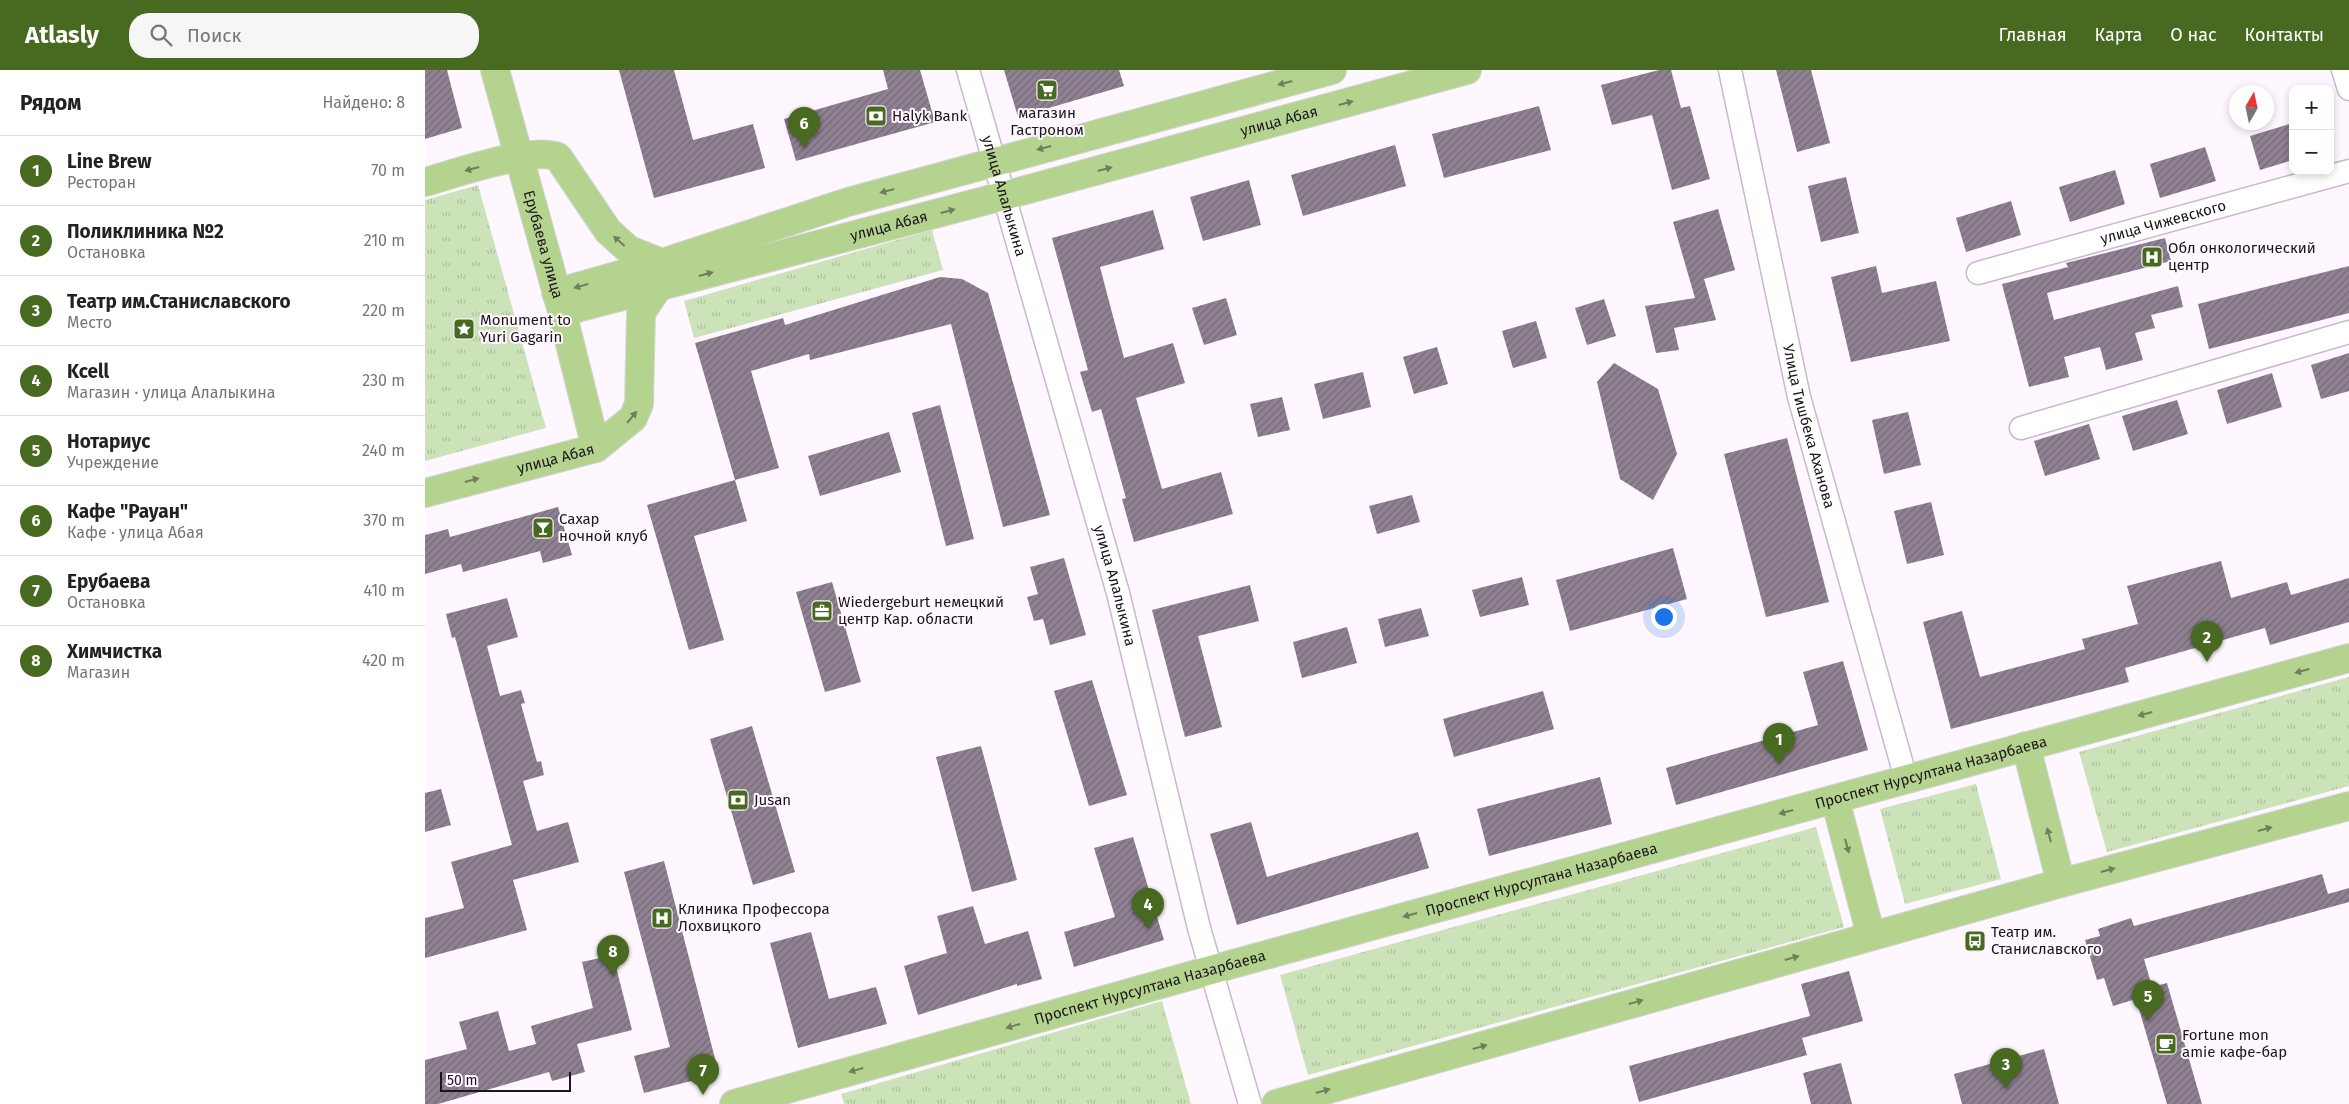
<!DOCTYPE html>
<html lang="ru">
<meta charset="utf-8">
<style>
body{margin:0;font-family:"Fira Sans",sans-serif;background:#f6f6f6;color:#222}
.controls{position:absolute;right:15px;top:15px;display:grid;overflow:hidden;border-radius:10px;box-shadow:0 2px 8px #0003}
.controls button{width:45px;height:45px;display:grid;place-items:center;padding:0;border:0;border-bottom:1px solid #e0e0e0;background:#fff;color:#222;font:25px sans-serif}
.compass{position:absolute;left:1804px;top:15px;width:45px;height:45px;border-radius:50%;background:#fff;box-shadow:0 2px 8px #0003;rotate:9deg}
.scale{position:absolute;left:15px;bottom:12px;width:131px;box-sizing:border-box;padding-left:5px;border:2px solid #1b161c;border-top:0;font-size:14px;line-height:18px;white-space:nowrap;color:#1b161c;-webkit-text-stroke:4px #fef7ff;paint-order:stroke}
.you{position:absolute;left:1238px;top:546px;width:18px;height:18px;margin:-12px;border:4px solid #fff;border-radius:50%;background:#1a73e8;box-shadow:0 0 0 8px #1a73e833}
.badge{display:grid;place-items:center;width:32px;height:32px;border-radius:50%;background:#486920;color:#fff;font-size:16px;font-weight:700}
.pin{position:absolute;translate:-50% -41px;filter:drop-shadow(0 1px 2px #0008)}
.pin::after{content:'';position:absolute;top:26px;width:18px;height:15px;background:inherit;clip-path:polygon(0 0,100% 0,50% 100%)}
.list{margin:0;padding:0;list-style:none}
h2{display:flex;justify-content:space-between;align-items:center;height:65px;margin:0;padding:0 20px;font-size:21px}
h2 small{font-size:16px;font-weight:400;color:#767676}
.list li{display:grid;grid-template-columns:32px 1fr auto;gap:15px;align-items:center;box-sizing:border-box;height:70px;padding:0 20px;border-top:1px solid #e0e0e0}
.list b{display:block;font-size:19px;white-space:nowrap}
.list p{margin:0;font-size:16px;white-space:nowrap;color:#767676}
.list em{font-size:16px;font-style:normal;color:#767676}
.icon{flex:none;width:28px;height:28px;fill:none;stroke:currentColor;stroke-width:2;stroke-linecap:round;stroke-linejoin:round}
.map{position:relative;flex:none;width:1924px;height:1034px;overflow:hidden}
header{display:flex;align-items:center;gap:30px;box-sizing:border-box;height:70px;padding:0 25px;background:#486920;color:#fff}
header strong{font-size:24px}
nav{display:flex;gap:28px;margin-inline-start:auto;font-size:18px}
.search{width:350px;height:45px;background:#f6f6f6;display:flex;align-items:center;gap:12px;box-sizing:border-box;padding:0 18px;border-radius:20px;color:#767676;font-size:19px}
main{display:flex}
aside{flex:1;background:#fff}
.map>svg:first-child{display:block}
</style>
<header>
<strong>Atlasly</strong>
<div class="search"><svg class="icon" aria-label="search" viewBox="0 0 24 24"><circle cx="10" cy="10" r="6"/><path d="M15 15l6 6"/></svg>Поиск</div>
<nav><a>Главная</a><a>Карта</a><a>О нас</a><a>Контакты</a></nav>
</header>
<main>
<aside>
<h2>Рядом<small>Найдено: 8</small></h2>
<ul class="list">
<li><span class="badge">1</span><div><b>Line Brew</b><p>Ресторан</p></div><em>70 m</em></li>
<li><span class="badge">2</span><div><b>Поликлиника №2</b><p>Остановка</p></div><em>210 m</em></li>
<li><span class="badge">3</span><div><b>Театр им.Станиславского</b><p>Место</p></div><em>220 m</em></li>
<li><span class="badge">4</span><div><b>Kcell</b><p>Магазин · улица Алалыкина</p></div><em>230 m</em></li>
<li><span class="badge">5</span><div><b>Нотариус</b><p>Учреждение</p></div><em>240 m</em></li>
<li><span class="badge">6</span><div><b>Кафе &quot;Рауан&quot;</b><p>Кафе · улица Абая</p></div><em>370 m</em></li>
<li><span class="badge">7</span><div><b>Ерубаева</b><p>Остановка</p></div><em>410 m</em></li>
<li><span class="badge">8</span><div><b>Химчистка</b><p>Магазин</p></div><em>420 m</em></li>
</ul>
</aside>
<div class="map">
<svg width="1924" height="1034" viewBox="0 0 1924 1034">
<defs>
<pattern id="grass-tufts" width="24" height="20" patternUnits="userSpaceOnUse" patternTransform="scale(1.25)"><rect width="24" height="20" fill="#cce2b9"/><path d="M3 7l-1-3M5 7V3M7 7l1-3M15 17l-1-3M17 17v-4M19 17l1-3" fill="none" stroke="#afc19e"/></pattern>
<pattern id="building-hatch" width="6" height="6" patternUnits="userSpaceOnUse" patternTransform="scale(1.25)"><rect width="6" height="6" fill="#8f8192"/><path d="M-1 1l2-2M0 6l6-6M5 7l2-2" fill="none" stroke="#746976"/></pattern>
</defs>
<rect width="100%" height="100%" fill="#fef7ff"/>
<!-- grass -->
<g fill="url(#grass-tufts)">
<polygon points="53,115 121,358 0,391 0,130"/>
<polygon points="507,160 518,200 269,268 259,231"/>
<polygon points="1924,607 1924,716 1682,782 1654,682"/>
<polygon points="1551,714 1576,809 1480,834 1455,739"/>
<polygon points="1391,757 1419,857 883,1005 855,905"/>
<polygon points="737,931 766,1034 419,1034 416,1024"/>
</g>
<!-- building -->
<g fill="url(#building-hatch)">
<polygon points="0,0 22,0 37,58 0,69"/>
<polygon points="194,0 249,0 268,70 328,54 340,98 229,128"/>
<polygon points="458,0 495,0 510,52 371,91 359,49 463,19"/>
<polygon points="579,0 694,0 699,16 593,47"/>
<polygon points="1234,0 1246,0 1256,38 1265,36 1285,109 1247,120 1227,45 1187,55 1176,15"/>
<polygon points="1351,0 1386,0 1405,73 1372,82"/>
<polygon points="1114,36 1126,80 1019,108 1007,64"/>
<polygon points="1868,53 1868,90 1835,100 1825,66"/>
<polygon points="970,75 981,116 878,146 866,105"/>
<polygon points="1780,77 1791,111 1735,128 1725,94"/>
<polygon points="1690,100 1700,134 1645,152 1634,117"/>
<polygon points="1421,107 1434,163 1396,172 1383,116"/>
<polygon points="824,110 836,155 778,171 765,127"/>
<polygon points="1586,131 1596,165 1541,182 1531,148"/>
<polygon points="1293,139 1310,200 1279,209 1291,250 1249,258 1254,280 1231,283 1220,236 1270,228 1248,152"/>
<polygon points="728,140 739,179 675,197 699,288 748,273 760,313 711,328 737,419 796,402 808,444 709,472 697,429 701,428 676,339 667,342 655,302 663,300 627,168"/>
<polygon points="1740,168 1746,191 1622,223 1629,250 1753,216 1758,237 1726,245 1730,258 1710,263 1718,290 1681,300 1675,277 1639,287 1644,307 1604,317 1577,214 1643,197 1641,193"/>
<polygon points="1451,196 1457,223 1511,211 1525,271 1426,292 1406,207"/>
<polygon points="1924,196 1924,243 1784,279 1773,234"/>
<polygon points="515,207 537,209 563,223 625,445 578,457 526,254 385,290 384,284 326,301 354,398 310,410 270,273 358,248 360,255"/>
<polygon points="801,228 812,265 779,275 767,238"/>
<polygon points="1179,229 1191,266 1162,275 1150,238"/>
<polygon points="1111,251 1122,288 1088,298 1077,261"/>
<polygon points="1012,277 1023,314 989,324 978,287"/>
<polygon points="1924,283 1924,321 1896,329 1886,295"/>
<polygon points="1189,293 1233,319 1252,384 1228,430 1195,409 1172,312"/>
<polygon points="938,302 946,337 898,349 889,314"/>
<polygon points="1847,303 1857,337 1802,354 1792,320"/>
<polygon points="857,327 865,360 833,367 825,334"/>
<polygon points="1752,330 1763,364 1708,381 1697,346"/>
<polygon points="515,335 549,469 521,476 487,343"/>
<polygon points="1483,342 1496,395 1459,404 1447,350"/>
<polygon points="1664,354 1675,389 1620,406 1609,371"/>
<polygon points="464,362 476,402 395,426 383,386"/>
<polygon points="1362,368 1404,532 1341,547 1299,384"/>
<polygon points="310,410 322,451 269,466 299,570 264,580 222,435"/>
<polygon points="987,425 995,452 952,464 944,436"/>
<polygon points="1506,432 1519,485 1482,494 1469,441"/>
<polygon points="133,437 147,485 118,493 115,481 38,502 36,494 0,504 0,465 23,459 25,467"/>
<polygon points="1248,478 1262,529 1145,561 1131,510"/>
<polygon points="639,488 661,565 625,575 618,549 609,551 602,527 613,524 605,497"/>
<polygon points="1796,491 1806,528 1862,512 1866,525 1924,508 1924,552 1845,575 1840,558 1700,598 1704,612 1526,659 1498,552 1537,541 1555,607 1660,579 1657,569 1713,554 1702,516"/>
<polygon points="1097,507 1104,535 1055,547 1047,520"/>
<polygon points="407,512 436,612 400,622 371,522"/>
<polygon points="825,515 834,551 773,566 797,657 760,667 727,540"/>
<polygon points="82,528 93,567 62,576 75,626 96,620 100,633 96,634 112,692 116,691 119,705 98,711 112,761 143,752 154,792 88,810 102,860 0,888 0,848 39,838 26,792 87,775 30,567 27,568 21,544"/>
<polygon points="996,538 1004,566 960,577 953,549"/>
<polygon points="922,557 932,593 877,608 868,572"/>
<polygon points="1418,591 1443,680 1251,735 1241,698 1393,655 1378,602"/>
<polygon points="667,610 702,725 664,736 629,621"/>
<polygon points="1118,621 1129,659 1029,687 1018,649"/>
<polygon points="327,656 370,802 328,815 285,669"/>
<polygon points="556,676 592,810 547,822 511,687"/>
<polygon points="1175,707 1187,754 1064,786 1052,739"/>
<polygon points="16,719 26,755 0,762 0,723"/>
<polygon points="826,752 842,807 993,762 1004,798 812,855 785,764"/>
<polygon points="708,767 739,870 649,897 639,862 690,847 669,778"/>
<polygon points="239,791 294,1004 219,1023 209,986 245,977 199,802"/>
<polygon points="1897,804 1903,824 1924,818 1924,832 1719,889 1727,917 1742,913 1777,1034 1742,1034 1711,929 1688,936 1679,908 1672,910 1660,870 1675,866 1673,859 1706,848 1709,856"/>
<polygon points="548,836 560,874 603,861 617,909 592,916 592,914 493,945 479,896 522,883 512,846"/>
<polygon points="386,862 404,929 451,917 462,954 373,978 345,873"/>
<polygon points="188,885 207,960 152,974 160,1002 127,1011 124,1002 13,1034 0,1034 0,990 42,979 34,952 73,941 84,981 111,974 106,956 168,938 157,892"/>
<polygon points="1424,901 1438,951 1377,968 1382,985 1214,1032 1204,996 1385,946 1376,914"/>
<polygon points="1619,979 1634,1034 1537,1034 1529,1004"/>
<polygon points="1416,993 1427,1034 1386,1034 1378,1003"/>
</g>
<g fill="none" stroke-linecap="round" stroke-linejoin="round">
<!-- minor casing -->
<g stroke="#c8b9cb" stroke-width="25">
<g id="minor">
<path id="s1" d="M 543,0 L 693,523 L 774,858 L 825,1034"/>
<path id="s2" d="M 1305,0 L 1374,327 L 1481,709"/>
<polyline points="1918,0 1924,19"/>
<path id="s3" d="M 1553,203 L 1924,101"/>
<polyline points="1596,358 1924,262"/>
</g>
</g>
<!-- major casing -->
<g stroke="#d6d5d6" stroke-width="30">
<g id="major">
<path id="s4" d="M 70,0 L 137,242 L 171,378"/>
<path d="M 0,112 C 29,104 108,76 133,87 L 183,161 L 204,180 L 237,193"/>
<polyline points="131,223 237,193 423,132 907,0"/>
<path id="s5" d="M 137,242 L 578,126 L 1042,0"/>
<path id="s6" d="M 0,423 L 171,378 L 208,348 L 214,334 L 216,243 L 234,216"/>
<polyline points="1601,676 1636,813"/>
<polyline points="1410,729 1446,866"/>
<path id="s7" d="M 309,1034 L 786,900 L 1924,588"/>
<polyline points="851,1034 1636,813 1924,736"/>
</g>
</g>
<!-- minor -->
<use href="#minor" stroke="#fff" stroke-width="22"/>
<!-- major -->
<use href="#major" stroke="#b4d38f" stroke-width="28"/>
</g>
<!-- one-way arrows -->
<defs><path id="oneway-solid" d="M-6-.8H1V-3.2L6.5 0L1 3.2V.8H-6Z" transform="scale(1.25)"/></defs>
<g fill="#6f7e5b">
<use href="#oneway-solid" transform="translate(860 13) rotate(165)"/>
<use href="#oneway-solid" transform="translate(921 33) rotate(-15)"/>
<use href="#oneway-solid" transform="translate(619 78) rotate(165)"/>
<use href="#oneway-solid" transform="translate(47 99) rotate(165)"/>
<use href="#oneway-solid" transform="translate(680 99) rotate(-15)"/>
<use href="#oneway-solid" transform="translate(462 121) rotate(165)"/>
<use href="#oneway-solid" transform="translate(523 141) rotate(-15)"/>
<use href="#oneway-solid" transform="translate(194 171) rotate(-139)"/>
<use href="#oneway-solid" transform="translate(281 204) rotate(-15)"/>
<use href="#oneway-solid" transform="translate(156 216) rotate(164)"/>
<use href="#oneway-solid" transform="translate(207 347) rotate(-50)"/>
<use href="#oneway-solid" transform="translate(47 410) rotate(-15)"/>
<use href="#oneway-solid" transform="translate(1877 601) rotate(165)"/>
<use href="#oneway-solid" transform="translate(1720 644) rotate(165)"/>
<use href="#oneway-solid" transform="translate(1361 742) rotate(165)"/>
<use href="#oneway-solid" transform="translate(1840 759) rotate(-15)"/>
<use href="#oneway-solid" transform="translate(1624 765) rotate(-104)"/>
<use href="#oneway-solid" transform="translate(1422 776) rotate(75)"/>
<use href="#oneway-solid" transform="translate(1683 800) rotate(-15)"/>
<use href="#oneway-solid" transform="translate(985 845) rotate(165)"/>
<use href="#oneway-solid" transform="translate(1367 888) rotate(-16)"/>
<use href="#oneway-solid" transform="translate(1211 932) rotate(-16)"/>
<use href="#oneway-solid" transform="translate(588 956) rotate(164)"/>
<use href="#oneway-solid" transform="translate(1055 977) rotate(-16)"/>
<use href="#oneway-solid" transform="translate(431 1000) rotate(164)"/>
<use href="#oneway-solid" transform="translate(898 1021) rotate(-16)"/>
</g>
<!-- icons -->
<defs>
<g id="supermarket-square" transform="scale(1.125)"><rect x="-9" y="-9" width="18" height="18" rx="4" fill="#486920" stroke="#fef7ff"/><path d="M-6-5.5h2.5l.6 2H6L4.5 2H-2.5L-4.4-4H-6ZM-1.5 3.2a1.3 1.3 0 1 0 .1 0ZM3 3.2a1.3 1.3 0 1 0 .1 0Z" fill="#fff"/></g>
<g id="bank-square" transform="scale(1.125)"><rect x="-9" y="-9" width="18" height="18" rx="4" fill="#486920" stroke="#fef7ff"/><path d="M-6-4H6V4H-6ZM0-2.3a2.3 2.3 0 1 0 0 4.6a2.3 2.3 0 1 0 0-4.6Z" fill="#fff"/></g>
<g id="hospital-square" transform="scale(1.125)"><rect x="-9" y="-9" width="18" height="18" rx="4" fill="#486920" stroke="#fef7ff"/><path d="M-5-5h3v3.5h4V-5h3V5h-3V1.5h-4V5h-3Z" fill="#fff"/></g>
<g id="sight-square" transform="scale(1.125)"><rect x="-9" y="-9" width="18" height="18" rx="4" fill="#486920" stroke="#fef7ff"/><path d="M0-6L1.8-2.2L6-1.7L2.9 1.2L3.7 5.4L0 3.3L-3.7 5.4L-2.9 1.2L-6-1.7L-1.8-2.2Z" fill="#fff"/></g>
<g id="bar-square" transform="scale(1.125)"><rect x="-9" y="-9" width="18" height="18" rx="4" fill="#486920" stroke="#fef7ff"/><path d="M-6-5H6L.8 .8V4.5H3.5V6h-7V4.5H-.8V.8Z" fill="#fff"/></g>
<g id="office-square" transform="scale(1.125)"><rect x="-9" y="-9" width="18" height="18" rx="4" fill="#486920" stroke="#fef7ff"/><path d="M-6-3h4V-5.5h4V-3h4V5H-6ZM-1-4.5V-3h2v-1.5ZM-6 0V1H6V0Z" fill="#fff"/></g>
<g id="bus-square" transform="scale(1.125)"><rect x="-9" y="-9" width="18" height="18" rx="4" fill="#486920" stroke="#fef7ff"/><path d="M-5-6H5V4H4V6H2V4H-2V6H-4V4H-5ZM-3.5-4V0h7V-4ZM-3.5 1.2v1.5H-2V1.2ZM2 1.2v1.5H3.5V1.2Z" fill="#fff"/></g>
<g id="cafe-square" transform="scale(1.125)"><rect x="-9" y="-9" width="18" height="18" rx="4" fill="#486920" stroke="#fef7ff"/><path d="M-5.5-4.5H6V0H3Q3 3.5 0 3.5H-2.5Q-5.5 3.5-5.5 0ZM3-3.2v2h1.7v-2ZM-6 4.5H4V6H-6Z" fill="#fff"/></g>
</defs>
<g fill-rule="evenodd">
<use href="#supermarket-square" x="622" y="20"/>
<use href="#bank-square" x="451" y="46"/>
<use href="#hospital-square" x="1727" y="187"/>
<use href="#sight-square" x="39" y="259"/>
<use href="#bar-square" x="118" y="458"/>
<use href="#office-square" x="397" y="541"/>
<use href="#bank-square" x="313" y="730"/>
<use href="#hospital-square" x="237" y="848"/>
<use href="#bus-square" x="1550" y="871"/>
<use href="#cafe-square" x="1741" y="974"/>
</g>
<g text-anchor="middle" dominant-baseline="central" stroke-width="4" stroke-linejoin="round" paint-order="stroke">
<!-- poi labels -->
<g font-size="15" fill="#1b161c" stroke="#fef7ff" text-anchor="start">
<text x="622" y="43" text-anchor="middle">магазин<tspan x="622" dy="17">Гастроном</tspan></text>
<text x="467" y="46">Halyk Bank</text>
<text x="1743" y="178">Обл онкологический<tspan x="1743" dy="17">центр</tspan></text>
<text x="55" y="250">Monument to<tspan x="55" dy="17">Yuri Gagarin</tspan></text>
<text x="134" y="449">Сахар<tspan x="134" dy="17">ночной клуб</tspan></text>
<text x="413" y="532">Wiedergeburt немецкий<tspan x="413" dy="17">центр Кар. области</tspan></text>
<text x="329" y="730">Jusan</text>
<text x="253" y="839">Клиника Профессора<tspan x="253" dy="17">Лохвицкого</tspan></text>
<text x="1566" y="862">Театр им.<tspan x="1566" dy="17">Станиславского</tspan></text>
<text x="1757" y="965">Fortune mon<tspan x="1757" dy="17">amie кафе-бар</tspan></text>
</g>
<!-- street labels -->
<g font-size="15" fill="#1b161c" stroke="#fef7ff">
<text stroke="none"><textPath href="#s5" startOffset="742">улица Абая</textPath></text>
<text stroke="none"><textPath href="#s1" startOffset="131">улица Алалыкина</textPath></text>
<text stroke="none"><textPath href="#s3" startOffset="192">улица Чижевского</textPath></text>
<text stroke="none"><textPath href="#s5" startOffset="338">улица Абая</textPath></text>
<text stroke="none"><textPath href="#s4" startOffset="181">Ерубаева улица</textPath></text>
<text stroke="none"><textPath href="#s2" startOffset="365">Улица Тишбека Аханова</textPath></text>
<text stroke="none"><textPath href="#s6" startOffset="135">улица Абая</textPath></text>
<text stroke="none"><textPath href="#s1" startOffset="536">улица Алалыкина</textPath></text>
<text stroke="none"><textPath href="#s7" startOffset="1242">Проспект Нурсултана Назарбаева</textPath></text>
<text stroke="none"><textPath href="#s7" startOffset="838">Проспект Нурсултана Назарбаева</textPath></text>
<text stroke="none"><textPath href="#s7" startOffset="432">Проспект Нурсултана Назарбаева</textPath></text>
</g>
</g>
</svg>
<div class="controls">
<button>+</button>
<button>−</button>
</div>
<svg class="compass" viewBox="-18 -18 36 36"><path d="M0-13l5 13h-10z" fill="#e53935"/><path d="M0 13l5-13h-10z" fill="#767676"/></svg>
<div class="scale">50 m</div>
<div class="you"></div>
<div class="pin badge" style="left:1354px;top:694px">1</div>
<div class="pin badge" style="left:1782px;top:592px">2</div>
<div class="pin badge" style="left:1581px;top:1019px">3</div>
<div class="pin badge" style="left:723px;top:859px">4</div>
<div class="pin badge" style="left:1723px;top:951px">5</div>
<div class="pin badge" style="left:379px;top:78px">6</div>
<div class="pin badge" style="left:278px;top:1025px">7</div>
<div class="pin badge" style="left:188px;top:906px">8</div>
</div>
</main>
